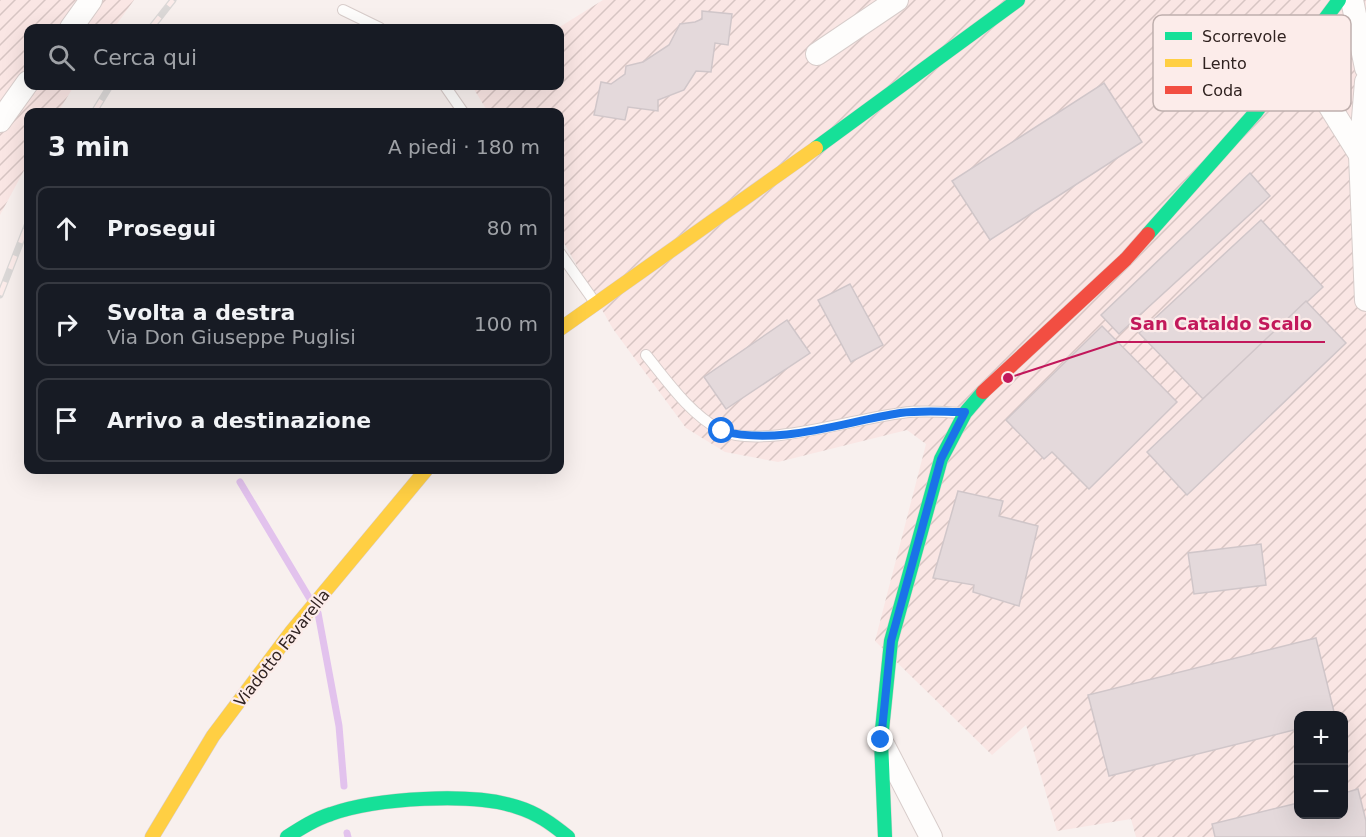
<!DOCTYPE html>
<html lang="it">
<meta charset="utf-8">
<style>
body{margin:0;font-family:"DejaVu Sans",sans-serif;background:#20242c;color:#f1f3f6}
.controls{position:absolute;right:18px;bottom:18px;display:grid;overflow:hidden;border-radius:12px;box-shadow:0 6px 24px #0002}
.controls button{width:54px;height:54px;display:grid;place-items:center;padding:0;border:0;border-bottom:2px solid #363941;background:#171b24;color:#f1f3f6;font:30px sans-serif}
.stop{position:absolute;width:18px;height:18px;margin:-14px;border:4px solid #1a73e8;border-radius:50%;background:#fff}
.stop.end{background:#1a73e8;border-color:#fff;box-shadow:0 2px 6px #0008}
.list{margin:0;padding:0;list-style:none}
h2{display:flex;justify-content:space-between;align-items:center;height:78px;margin:0;padding:0 24px;font-size:26px}
h2 small{font-size:20px;font-weight:400;color:#9ea1a6}
.list li{display:grid;grid-template-columns:39px 1fr auto;gap:18px;align-items:center;box-sizing:border-box;height:84px;margin:0 12px 12px;padding:0 12px;border:2px solid #363941;border-radius:12px}
.list b{display:block;font-size:22px;white-space:nowrap}
.list p{margin:0;font-size:20px;white-space:nowrap;color:#9ea1a6}
.list em{font-size:20px;font-style:normal;color:#9ea1a6}
.icon{flex:none;width:33px;height:33px;fill:none;stroke:currentColor;stroke-width:2;stroke-linecap:round;stroke-linejoin:round}
.map{position:relative;flex:none;width:1366px;height:837px;overflow:hidden}
.search{position:absolute;background:#171b24;box-shadow:0 6px 24px #0002;left:24px;top:24px;width:540px;height:66px;display:flex;align-items:center;gap:15px;box-sizing:border-box;padding:0 21px;border-radius:12px;color:#9ea1a6;font-size:22px}
.panel{position:absolute;background:#171b24;box-shadow:0 6px 24px #0002;left:24px;top:108px;width:540px;height:366px;border-radius:12px}
.map>svg:first-child{display:block}
</style>
<div class="map">
<svg width="1366" height="837" viewBox="0 0 1366 837">
<defs>
<pattern id="industrial-furrows" width="10" height="10" patternUnits="userSpaceOnUse" patternTransform="scale(1.5)"><rect width="10" height="10" fill="#fae6e4"/><path d="M-1 1l2-2M0 10L10 0M9 11l2-2" fill="none" stroke="#d7c5c3"/></pattern>
</defs>
<rect width="100%" height="100%" fill="#f8f0ee"/>
<!-- industrial -->
<g fill="url(#industrial-furrows)" fill-rule="evenodd">
<polygon points="0,0 134,0 114,28 28,28 28,86 74,86 58,112 28,112 28,163 0,215"/>
<path d="M 603,0 L 1366,0 L 1366,837 L 1136,837 L 1131,819 L 1057,831 L 1026,725 L 992,755 L 875,641 L 926,444 L 907,430 L 778,462 L 725,452 L 686,428 L 613,329 L 560,236 L 560,112 L 488,112 L 472,86 L 560,86 L 558,28 ZM 1298,716 L 1344,716 L 1344,814 L 1298,814 Z"/>
</g>
<g fill="none" stroke-linecap="round" stroke-linejoin="round">
<!-- stream -->
<g stroke="#e2c2ed" stroke-width="7">
<polyline points="240,482 310,599"/>
<polyline points="318,613 339,726 344,786"/>
<polyline points="347,833 348,837"/>
</g>
</g>
<!-- building -->
<g fill="#e4d9db" stroke="#d0c6c9" stroke-width="1.5">
<polygon points="702,11 732,14 728,45 715,43 711,72 696,71 684,90 658,100 658,111 628,107 625,120 594,115 601,82 611,84 625,74 626,66 643,62 669,45 680,24 695,22 702,19"/>
<polygon points="1104,83 1142,142 990,240 952,181"/>
<polygon points="1250,173 1270,196 1119,334 1101,315"/>
<polygon points="1261,220 1323,287 1203,399 1139,333"/>
<polygon points="850,284 883,345 851,362 818,300"/>
<polygon points="1306,301 1346,343 1187,495 1147,452"/>
<polygon points="787,320 810,353 726,409 704,377"/>
<polygon points="1102,326 1177,402 1089,489 1052,452 1044,459 1006,420"/>
<polygon points="958,491 1003,501 999,516 1038,526 1019,606 973,592 974,585 933,578"/>
<polygon points="1261,544 1266,585 1194,594 1188,553"/>
<polygon points="1316,638 1335,716 1298,716 1298,729 1109,776 1088,695"/>
<polygon points="1358,789 1366,821 1366,837 1215,837 1212,824 1298,803 1298,814 1344,814 1344,793"/>
</g>
<g fill="none" stroke-linecap="round" stroke-linejoin="round">
<!-- lane casing -->
<g stroke="#d8cdcb" stroke-width="12">
<g id="lane">
<polyline points="343,10 380,28"/>
<polyline points="445,86 463,112"/>
<polyline points="560,253 594,301"/>
<path d="M 646,355 C 668,382 689,413 720,430 C 759,450 856,418 902,413 C 921,410 942,412 962,413"/>
</g>
</g>
<!-- street casing -->
<g stroke="#d8cdcb" stroke-width="24">
<g id="street">
<polyline points="1352,0 1366,68"/>
<polyline points="71,28 91,0"/>
<polyline points="817,54 897,0"/>
<polyline points="1287,71 1322,94 1360,155"/>
<polyline points="1366,82 1360,155 1366,300"/>
<polyline points="0,121 28,82"/>
<polyline points="884,746 931,837"/>
</g>
</g>
<!-- fast casing -->
<g stroke="#d8cdcb" stroke-width="15">
<g id="fast">
<polyline points="816,148 1018,0"/>
<polyline points="1148,234 1256,112 1339,0"/>
<path d="M 287,837 C 301,828 315,819 331,814 C 376,798 472,792 517,807 C 537,813 552,824 568,837"/>
<polyline points="885,837 881,740 891,641 941,459 965,413 983,392"/>
</g>
</g>
<!-- slow casing -->
<g stroke="#d8cdcb" stroke-width="15">
<g id="slow">
<polyline points="560,329 816,148"/>
<polyline points="152,837 213,736 292,631 426,470"/>
</g>
</g>
<!-- jam casing -->
<g stroke="#d8cdcb" stroke-width="15">
<polyline id="jam" points="983,392 1126,259 1148,234"/>
</g>
<!-- lane -->
<use href="#lane" stroke="#fefdfc" stroke-width="10"/>
<!-- street -->
<use href="#street" stroke="#fefdfc" stroke-width="22"/>
<!-- fast -->
<use href="#fast" stroke="#16e098" stroke-width="14"/>
<!-- slow -->
<use href="#slow" stroke="#ffcf43" stroke-width="14"/>
<!-- jam -->
<use href="#jam" stroke="#f24e42" stroke-width="14"/>
<!-- rail casing -->
<g stroke="#dbd8d7" stroke-width="7">
<g id="rail">
<polyline points="151,28 173,0"/>
<polyline points="94,112 110,86"/>
<polyline points="0,295 28,223"/>
</g>
</g>
<!-- rail -->
<use href="#rail" stroke="#fcecea" stroke-width="4.5" stroke-dasharray="14" stroke-linecap="butt"/>
</g>
<g fill="none" stroke-linecap="round" stroke-linejoin="round">
<!-- route -->
<path stroke="#1a73e8" stroke-width="8" d="M 722,431 C 779,446 843,422 900,413 C 921,410 944,412 965,412 L 941,459 L 891,641 L 881,740"/>
</g>
<g text-anchor="middle" dominant-baseline="central" stroke-width="4.5" stroke-linejoin="round" paint-order="stroke">
<!-- street labels -->
<g font-size="16" fill="#302220" stroke="#fcecea">
<text transform="translate(282 648) rotate(-52)">Viadotto Favarella</text>
</g>
</g>
<!-- legend -->
<rect x="1153" y="15" width="198" height="96" rx="9" fill="#fcecea" stroke="#bfafad" stroke-width="1.5"/>
<rect x="1165" y="32" width="27" height="8" fill="#16e098"/>
<rect x="1165" y="59" width="27" height="8" fill="#ffcf43"/>
<rect x="1165" y="86" width="27" height="8" fill="#f24e42"/>
<g font-size="16" fill="#302220">
<text x="1202" y="42">Scorrevole</text>
<text x="1202" y="69">Lento</text>
<text x="1202" y="96">Coda</text>
</g>
<!-- callouts -->
<path fill="none" stroke="#c2185b" stroke-width="2" d="M1008 378L1118 342H1325"/>
<circle fill="#c2185b" stroke="#fcecea" stroke-width="2" cx="1008" cy="378" r="6"/>
<g font-size="18" text-anchor="middle" font-weight="bold" fill="#c2185b" stroke="#fcecea" stroke-width="4.5" stroke-linejoin="round" paint-order="stroke">
<text x="1221" y="330">San Cataldo Scalo</text>
</g>
</svg>
<div class="controls">
<button>+</button>
<button>−</button>
</div>
<div class="stop" style="left:722px;top:431px"></div>
<div class="stop end" style="left:881px;top:740px"></div>
<div class="search"><svg class="icon" aria-label="search" viewBox="0 0 24 24"><circle cx="10" cy="10" r="6"/><path d="M15 15l6 6"/></svg>Cerca qui</div>
<section class="panel">
<h2>3 min<small>A piedi · 180 m</small></h2>
<ul class="list">
<li><svg class="icon" aria-label="ahead" viewBox="0 0 24 24"><path d="M12 20V5M6 11l6-6 6 6"/></svg><div><b>Prosegui</b></div><em>80 m</em></li>
<li><svg class="icon" aria-label="right" viewBox="0 0 24 24"><path d="M7 20v-9h11M14 6l5 5-5 5"/></svg><div><b>Svolta a destra</b><p>Via Don Giuseppe Puglisi</p></div><em>100 m</em></li>
<li><svg class="icon" aria-label="arrive" viewBox="0 0 24 24"><path d="M6 21V4h12l-3 4 3 4H6"/></svg><div><b>Arrivo a destinazione</b></div></li>
</ul>
</section>
</div>
